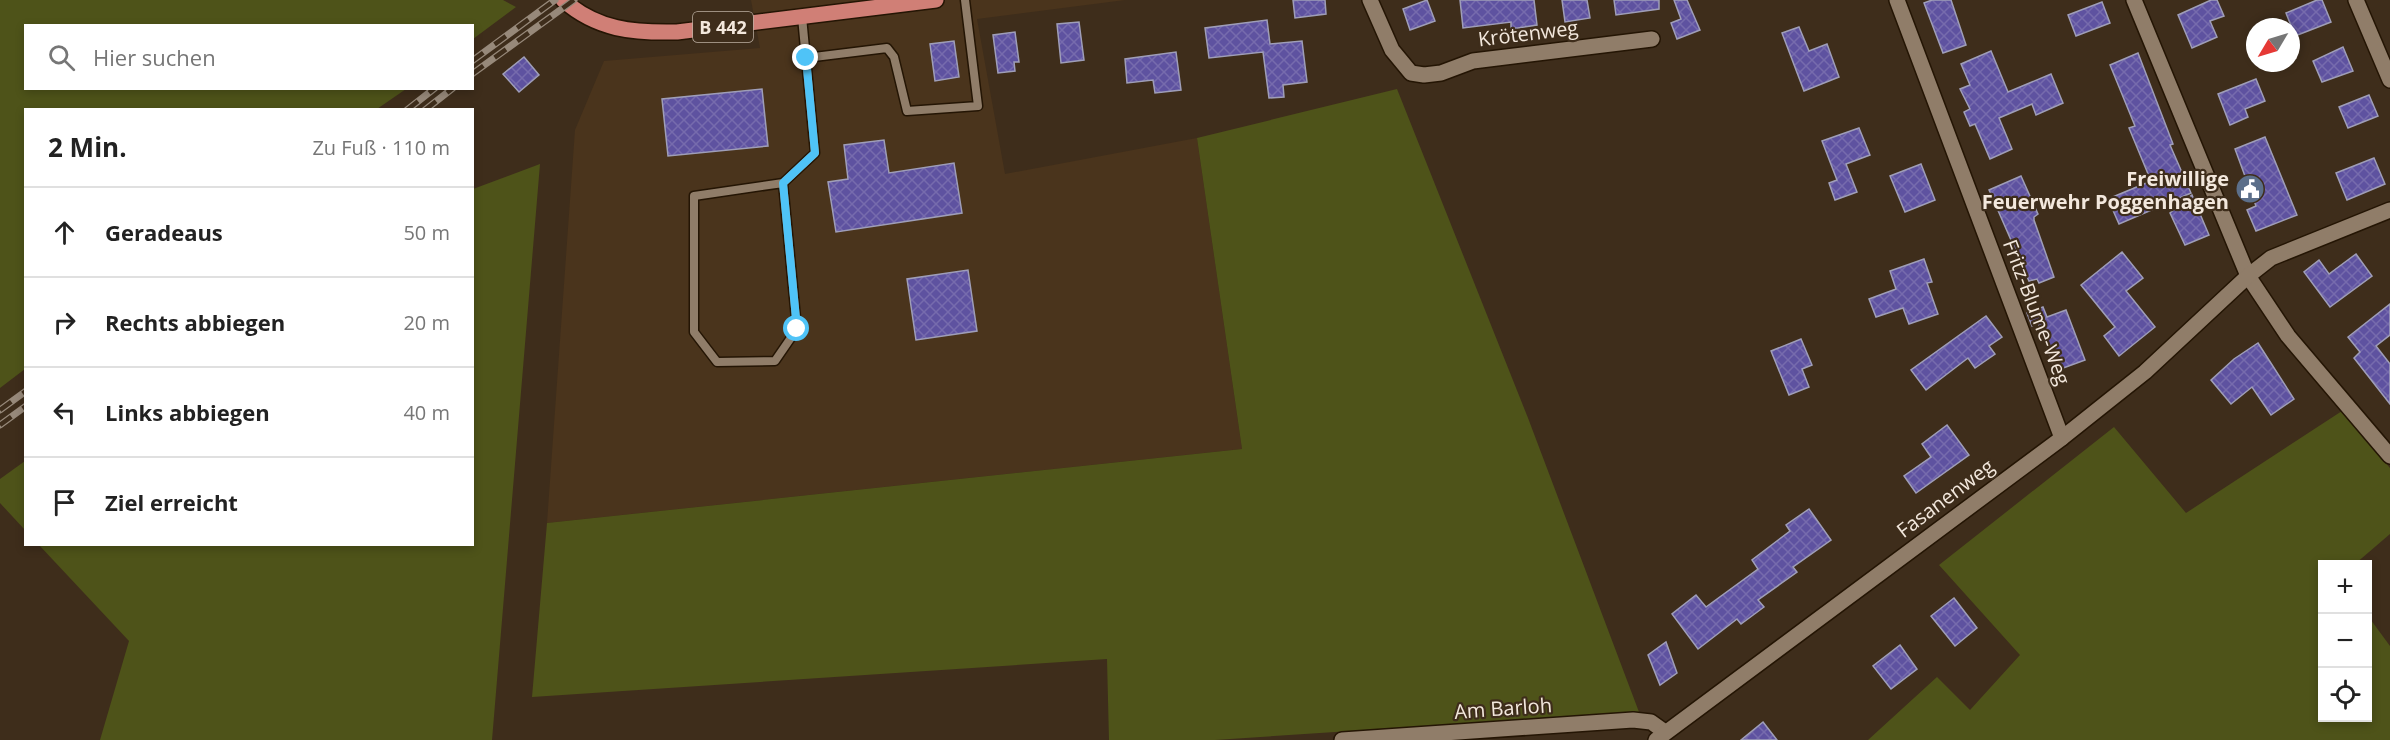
<!DOCTYPE html>
<html lang="de">
<meta charset="utf-8">
<style>
body{margin:0;font-family:"Open Sans",sans-serif;background:#f6f6f6;color:#222}
.controls{position:absolute;right:18px;bottom:18px;display:grid;overflow:hidden;border-radius:0px;box-shadow:0 3px 9px #0003}
.controls button{width:54px;height:54px;display:grid;place-items:center;padding:0;border:0;border-bottom:2px solid #e0e0e0;background:#fff;color:#222;font:30px sans-serif}
.compass{position:absolute;left:2246px;top:18px;width:54px;height:54px;border-radius:50%;background:#fff;box-shadow:0 3px 9px #0003;rotate:232deg}
.stop{position:absolute;width:18px;height:18px;margin:-14px;border:4px solid #4fc3f7;border-radius:50%;background:#fff}
.stop.end{background:#4fc3f7;border-color:#fff;box-shadow:0 2px 6px #0008}
.list{margin:0;padding:0;list-style:none}
h2{display:flex;justify-content:space-between;align-items:center;height:78px;margin:0;padding:0 24px;font-size:26px}
h2 small{font-size:20px;font-weight:400;color:#767676}
.list li{display:grid;grid-template-columns:39px 1fr auto;gap:18px;align-items:center;box-sizing:border-box;height:90px;padding:0 24px;border-top:2px solid #e0e0e0}
.list b{display:block;font-size:22px;white-space:nowrap}
.list em{font-size:20px;font-style:normal;color:#767676}
.icon{flex:none;width:33px;height:33px;fill:none;stroke:currentColor;stroke-width:2;stroke-linecap:round;stroke-linejoin:round}
.map{position:relative;flex:none;width:2390px;height:740px;overflow:hidden}
.search{position:absolute;background:#fff;box-shadow:0 3px 9px #0003;left:24px;top:24px;width:450px;height:66px;display:flex;align-items:center;gap:15px;box-sizing:border-box;padding:0 21px;border-radius:0px;color:#767676;font-size:22px}
.panel{position:absolute;background:#fff;box-shadow:0 3px 9px #0003;left:24px;top:108px;width:450px;height:438px;border-radius:0px}
.map>svg:first-child{display:block}
</style>
<div class="map">
<svg width="2390" height="740" viewBox="0 0 2390 740">
<defs>
<pattern id="building-cross-hatch" width="8" height="8" patternUnits="userSpaceOnUse" patternTransform="scale(1.5)"><rect width="8" height="8" fill="#5e52a0"/><path d="M0 0l8 8M0 8l8-8" fill="none" stroke="#766bad"/></pattern>
</defs>
<rect width="100%" height="100%" fill="#3e2d1b"/>
<!-- built -->
<polygon fill="#4a341c" points="751,0 1125,0 977,19 1005,174 1197,138 1242,449 547,523 575,130 604,61 760,48"/>
<!-- grass -->
<g fill="#4e5319">
<polygon points="0,0 503,0 516,7 473,39 472,26 26,26 26,88 406,89 377,109 26,110 25,369 0,388"/>
<polygon points="1397,89 1528,418 1639,712 1215,740 1109,740 1107,659 532,697 547,523 1242,449 1197,138"/>
<polygon points="540,164 492,740 100,740 129,641 39,545 472,544 473,189"/>
<polygon points="2342,411 2390,468 2390,534 2355,564 2322,564 2322,718 2368,718 2368,616 2390,646 2390,740 1868,740 1937,677 1970,710 2020,655 1939,565 2114,427 2186,513"/>
<polygon points="25,461 25,530 0,503 0,479"/>
</g>
<!-- building -->
<g fill="url(#building-cross-hatch)" stroke="#9f9eb8" stroke-width="1.5">
<polygon points="1293,0 1325,0 1326,14 1295,18"/>
<polygon points="1427,0 1435,21 1410,30 1403,9"/>
<polygon points="1460,0 1534,0 1537,25 1511,29 1511,22 1463,28"/>
<polygon points="1562,0 1587,0 1590,18 1565,22"/>
<polygon points="1614,0 1659,0 1659,9 1616,15"/>
<polygon points="1674,0 1687,0 1700,30 1677,39 1671,23 1681,19"/>
<polygon points="1932,0 1951,0 1966,45 1943,53 1924,3"/>
<polygon points="2211,0 2217,0 2224,16 2210,21 2217,37 2192,48 2178,15"/>
<polygon points="2317,0 2322,0 2331,22 2295,36 2286,13"/>
<polygon points="2102,2 2110,23 2076,36 2068,15"/>
<polygon points="1267,20 1270,44 1302,41 1307,82 1283,85 1284,97 1269,98 1263,52 1209,58 1205,28"/>
<polygon points="1079,22 1084,60 1061,63 1057,24"/>
<polygon points="1799,27 1809,51 1827,44 1839,77 1804,91 1782,33"/>
<polygon points="1015,32 1019,62 1014,62 1015,71 998,73 993,35"/>
<polygon points="954,41 959,77 935,81 930,44"/>
<polygon points="2343,47 2353,71 2322,82 2313,61"/>
<polygon points="1991,51 2008,92 2051,74 2063,103 2036,115 2032,104 1999,118 2012,149 1990,159 1975,124 1970,126 1964,112 1970,109 1960,89 1970,85 1961,64"/>
<polygon points="1176,52 1181,90 1155,93 1153,80 1127,83 1125,59"/>
<polygon points="2138,53 2173,144 2170,145 2191,193 2119,224 2108,199 2151,181 2129,128 2135,126 2110,65"/>
<polygon points="524,57 539,75 519,92 503,74"/>
<polygon points="2256,79 2265,101 2245,109 2248,117 2230,125 2218,94"/>
<polygon points="762,89 768,146 668,156 662,99"/>
<polygon points="2369,95 2378,116 2348,128 2339,107"/>
<polygon points="1859,128 1870,155 1846,164 1857,192 1835,200 1829,183 1837,180 1822,141"/>
<polygon points="2265,137 2297,215 2256,231 2247,210 2256,206 2235,149"/>
<polygon points="884,140 889,173 954,163 962,213 836,232 828,182 848,179 844,145"/>
<polygon points="2374,158 2385,184 2347,200 2336,173"/>
<polygon points="1921,164 1935,200 1905,212 1890,176"/>
<polygon points="2021,176 2038,214 2034,217 2034,220 2054,277 2039,283 2037,279 2029,281 1989,190"/>
<polygon points="2192,195 2209,235 2185,245 2170,213"/>
<polygon points="2122,252 2143,278 2126,291 2155,327 2119,356 2104,336 2115,327 2081,285"/>
<polygon points="2356,254 2372,276 2330,307 2304,272 2319,260 2329,274"/>
<polygon points="1924,259 1932,282 1927,283 1938,314 1909,324 1903,308 1876,317 1869,299 1896,289 1890,271"/>
<polygon points="968,270 977,331 916,340 907,279"/>
<polygon points="2390,304 2390,335 2376,346 2390,364 2390,404 2354,358 2360,352 2348,337"/>
<polygon points="2043,307 2047,317 2066,310 2085,360 2055,371 2038,323 2032,326 2027,313"/>
<polygon points="1986,316 2002,337 1989,346 1995,354 1975,368 1968,358 1926,390 1911,370"/>
<polygon points="1801,339 1812,365 1802,369 1809,387 1789,395 1771,351"/>
<polygon points="2258,343 2294,399 2271,415 2252,387 2231,404 2211,380 2234,359"/>
<polygon points="1947,425 1969,455 1916,493 1904,476 1931,457 1922,444"/>
<polygon points="1809,509 1831,540 1793,567 1797,572 1758,600 1764,607 1741,624 1737,619 1698,649 1672,614 1696,595 1706,607 1758,569 1752,560 1790,531 1786,525"/>
<polygon points="1954,598 1977,628 1955,646 1931,616"/>
<polygon points="1666,642 1677,673 1660,685 1648,655"/>
<polygon points="1900,645 1917,669 1891,689 1873,666"/>
<polygon points="1763,722 1777,740 1741,740"/>
</g>
<g fill="none" stroke-linecap="round" stroke-linejoin="round">
<!-- lane casing -->
<g stroke="#241504" stroke-width="11">
<g id="lane">
<polyline points="806,58 887,48 894,57 907,111 978,106 965,0"/>
<polyline points="783,183 797,329 775,361 717,362 694,332 694,196 783,183 815,153 802,17"/>
</g>
</g>
<!-- street casing -->
<g stroke="#241504" stroke-width="18">
<g id="street">
<polyline points="1370,0 1392,50 1411,73 1424,75 1441,73 1473,61 1652,39"/>
<polyline points="1897,0 2062,438"/>
<polyline points="2134,0 2248,276 2288,336 2390,456"/>
<polyline points="2356,0 2390,80"/>
<polyline points="1342,740 1633,720 1651,722 1665,732"/>
<polyline points="1656,740 2062,438 2145,372 2248,276 2271,258 2390,210"/>
</g>
</g>
<!-- primary casing -->
<g stroke="#241504" stroke-width="18">
<path id="primary" d="M 563,0 C 597,30 633,33 677,32 L 936,0"/>
</g>
<!-- lane -->
<use href="#lane" stroke="#907d69" stroke-width="8"/>
<!-- street -->
<use href="#street" stroke="#907d69" stroke-width="15"/>
<!-- primary -->
<use href="#primary" stroke="#d07f76" stroke-width="15"/>
<!-- rail casing -->
<g stroke="#97897a" stroke-width="7">
<g id="rail">
<polyline points="472,61 555,0"/>
<polyline points="472,74 574,0"/>
<polyline points="407,110 435,88"/>
<polyline points="425,110 453,88"/>
<polyline points="0,410 26,391"/>
<polyline points="0,425 26,406"/>
</g>
</g>
<!-- rail -->
<use href="#rail" stroke="#3e2d1b" stroke-width="4.5" stroke-dasharray="14" stroke-linecap="butt"/>
</g>
<g fill="none" stroke-linecap="round" stroke-linejoin="round">
<!-- route -->
<polyline stroke="#4fc3f7" stroke-width="8" points="797,329 783,183 815,153 806,58"/>
</g>
<!-- icons -->
<defs>
<g id="civic-disc" transform="scale(1.5)"><circle r="9.5" fill="#5c6f8a" stroke="#3e2d1b"/><path d="M-.6-6.5H3V-4.5H.6V-3L4-1V1h2V6H-6V1h2V-1L-.6-3ZM-1.2 2.5V6h2.4V2.5Z" fill="#fff"/></g>
</defs>
<g fill-rule="evenodd">
<use href="#civic-disc" x="2250" y="189"/>
</g>
<g text-anchor="middle" dominant-baseline="central" stroke-width="4.5" stroke-linejoin="round" paint-order="stroke">
<!-- shield labels -->
<rect fill="#3e2d1b" stroke="#bdb0a3" stroke-width="1.5" x="693" y="12" width="60" height="30" rx="4.5"/>
<g font-size="18" font-weight="bold" fill="#f3e8dd">
<text x="723" y="27">B 442</text>
</g>
<!-- street labels -->
<g font-size="20" fill="#f3e8dd" stroke="#3e2d1b">
<text transform="translate(1528 33) rotate(-7)">Krötenweg</text>
<text transform="translate(2037 312) rotate(69)">Fritz-Blume-Weg</text>
<text transform="translate(1945 498) rotate(-37)">Fasanenweg</text>
<text transform="translate(1503 708) rotate(-4)">Am Barloh</text>
</g>
<!-- poi labels -->
<g font-size="20" font-weight="bold" fill="#f3e8dd" stroke="#3e2d1b" text-anchor="end">
<text x="2229" y="178">Freiwillige<tspan x="2229" dy="23">Feuerwehr Poggenhagen</tspan></text>
</g>
</g>
</svg>
<div class="controls">
<button>+</button>
<button>−</button>
<button><svg class="icon" aria-label="locate" viewBox="0 0 24 24"><circle cx="12" cy="12" r="6"/><path d="M12 2v4M12 18v4M2 12h4M18 12h4"/></svg></button>
</div>
<svg class="compass" viewBox="-18 -18 36 36"><path d="M0-13l5 13h-10z" fill="#e53935"/><path d="M0 13l5-13h-10z" fill="#767676"/></svg>
<div class="stop" style="left:797px;top:329px"></div>
<div class="stop end" style="left:806px;top:58px"></div>
<div class="search"><svg class="icon" aria-label="search" viewBox="0 0 24 24"><circle cx="10" cy="10" r="6"/><path d="M15 15l6 6"/></svg>Hier suchen</div>
<section class="panel">
<h2>2 Min.<small>Zu Fuß · 110 m</small></h2>
<ul class="list">
<li><svg class="icon" aria-label="ahead" viewBox="0 0 24 24"><path d="M12 20V5M6 11l6-6 6 6"/></svg><div><b>Geradeaus</b></div><em>50 m</em></li>
<li><svg class="icon" aria-label="right" viewBox="0 0 24 24"><path d="M7 20v-9h11M14 6l5 5-5 5"/></svg><div><b>Rechts abbiegen</b></div><em>20 m</em></li>
<li><svg class="icon" aria-label="left" viewBox="0 0 24 24"><path d="M17 20v-9H6M10 6l-5 5 5 5"/></svg><div><b>Links abbiegen</b></div><em>40 m</em></li>
<li><svg class="icon" aria-label="arrive" viewBox="0 0 24 24"><path d="M6 21V4h12l-3 4 3 4H6"/></svg><div><b>Ziel erreicht</b></div></li>
</ul>
</section>
</div>
